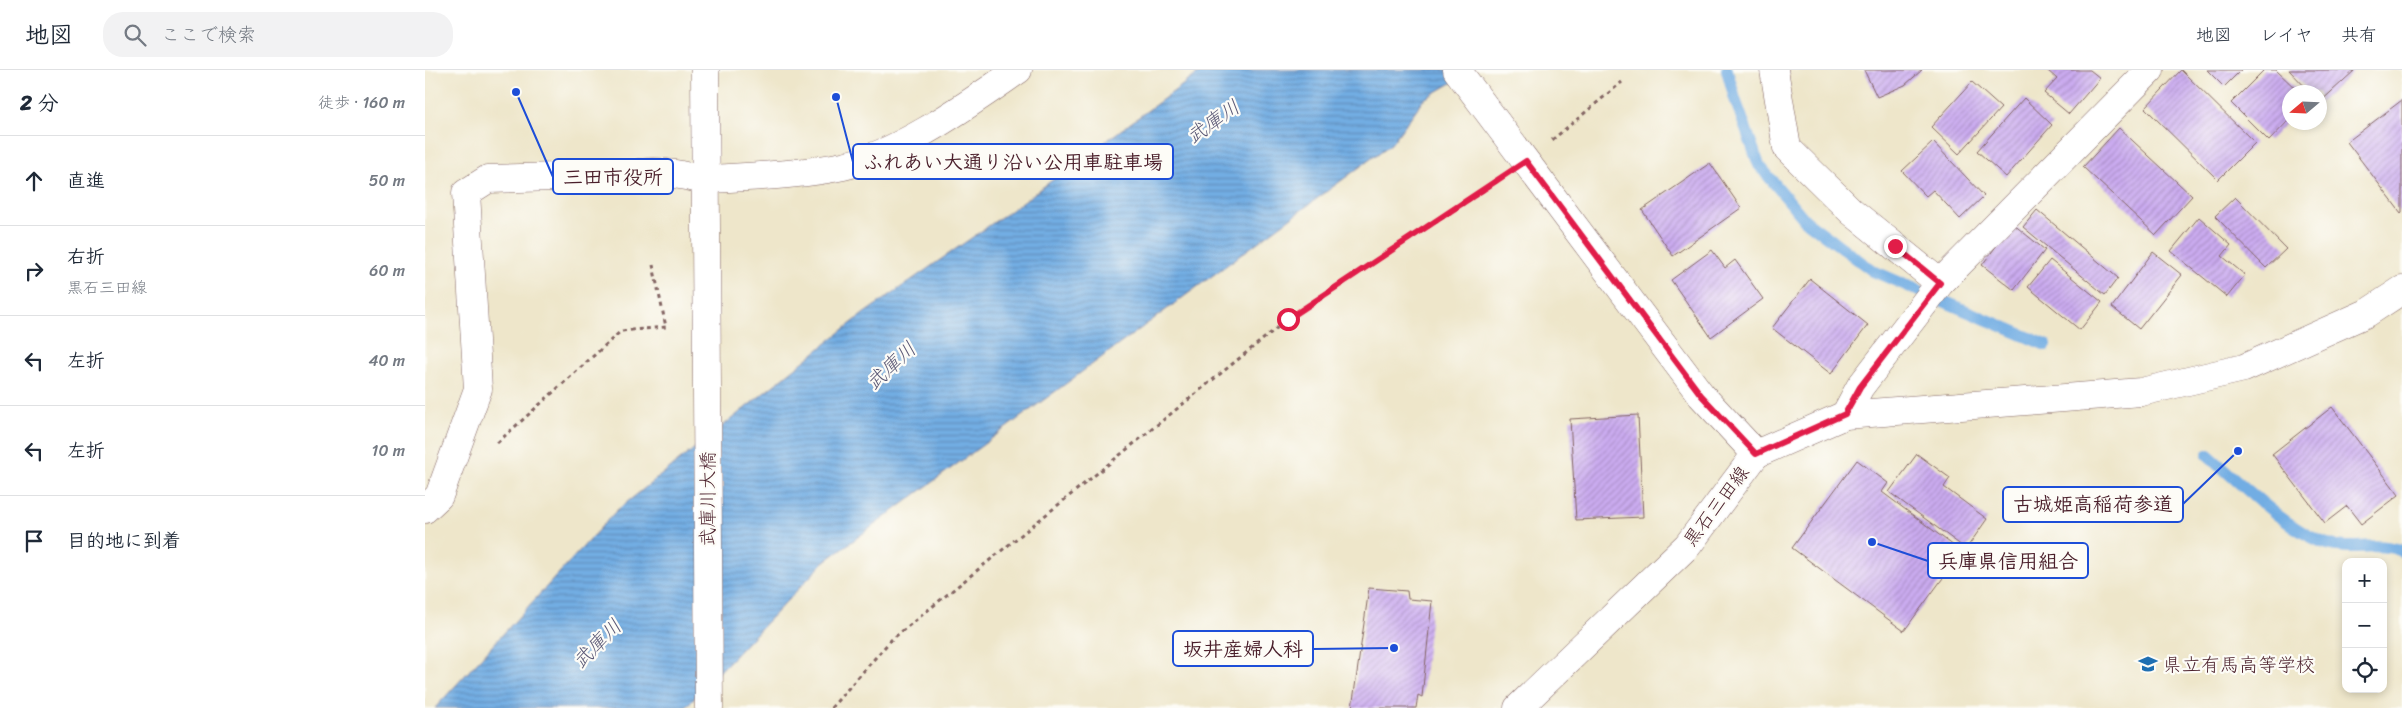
<!DOCTYPE html>
<html lang="ja">
<meta charset="utf-8">
<style>
body{margin:0;font-family:Sriracha,"Klee One",sans-serif;background:#f2f2f3;color:#1f2937}
.controls{position:absolute;right:15px;bottom:15px;display:grid;overflow:hidden;border-radius:10px;box-shadow:0 2px 8px #0003}
.controls button{width:45px;height:45px;display:grid;place-items:center;padding:0;border:0;border-bottom:1px solid #e0e1e3;background:#fff;color:#1f2937;font:25px sans-serif}
.compass{position:absolute;left:1857px;top:15px;width:45px;height:45px;border-radius:50%;background:#fff;box-shadow:0 2px 8px #0003;rotate:251deg}
.stop{position:absolute;width:15px;height:15px;margin:-11px;border:4px solid #e11d48;border-radius:50%;background:#fff}
.stop.end{background:#e11d48;border-color:#fff;box-shadow:0 1px 5px #0008}
.list{margin:0;padding:0;list-style:none}
h2{display:flex;justify-content:space-between;align-items:center;height:65px;margin:0;padding:0 20px;font-size:21px}
h2 small{font-size:16px;font-weight:400;color:#747a83}
.list li{display:grid;grid-template-columns:32px 1fr auto;gap:15px;align-items:center;box-sizing:border-box;height:90px;padding:0 20px;border-top:1px solid #e0e1e3}
.list b{display:block;font-size:19px;white-space:nowrap}
.list p{margin:0;font-size:16px;white-space:nowrap;color:#747a83}
.list em{font-size:16px;font-style:normal;color:#747a83}
.icon{flex:none;width:28px;height:28px;fill:none;stroke:currentColor;stroke-width:2;stroke-linecap:round;stroke-linejoin:round}
.map{position:relative;flex:none;width:1977px;height:638px;overflow:hidden}
header{display:flex;align-items:center;gap:30px;box-sizing:border-box;height:70px;padding:0 25px;background:#fff;border-bottom:1px solid #e0e1e3}
header strong{font-size:24px}
nav{display:flex;gap:28px;margin-inline-start:auto;font-size:18px}
.search{width:350px;height:45px;background:#f2f2f3;display:flex;align-items:center;gap:12px;box-sizing:border-box;padding:0 18px;border-radius:20px;color:#747a83;font-size:19px}
main{display:flex}
aside{flex:1;background:#fff}
.map>svg:first-child{display:block}
</style>
<header>
<strong>地図</strong>
<div class="search"><svg class="icon" aria-label="search" viewBox="0 0 24 24"><circle cx="10" cy="10" r="6"/><path d="M15 15l6 6"/></svg>ここで検索</div>
<nav><a>地図</a><a>レイヤ</a><a>共有</a></nav>
</header>
<main>
<aside>
<h2>2 分<small>徒歩 · 160 m</small></h2>
<ul class="list">
<li><svg class="icon" aria-label="ahead" viewBox="0 0 24 24"><path d="M12 20V5M6 11l6-6 6 6"/></svg><div><b>直進</b></div><em>50 m</em></li>
<li><svg class="icon" aria-label="right" viewBox="0 0 24 24"><path d="M7 20v-9h11M14 6l5 5-5 5"/></svg><div><b>右折</b><p>黒石三田線</p></div><em>60 m</em></li>
<li><svg class="icon" aria-label="left" viewBox="0 0 24 24"><path d="M17 20v-9H6M10 6l-5 5 5 5"/></svg><div><b>左折</b></div><em>40 m</em></li>
<li><svg class="icon" aria-label="left" viewBox="0 0 24 24"><path d="M17 20v-9H6M10 6l-5 5 5 5"/></svg><div><b>左折</b></div><em>10 m</em></li>
<li><svg class="icon" aria-label="arrive" viewBox="0 0 24 24"><path d="M6 21V4h12l-3 4 3 4H6"/></svg><div><b>目的地に到着</b></div></li>
</ul>
</aside>
<div class="map">
<svg width="1977" height="638" viewBox="0 0 1977 638">
<defs>
<pattern id="water-rules" width="6" height="5" patternUnits="userSpaceOnUse" patternTransform="scale(1.25)"><rect width="6" height="5" fill="#72ade3"/><path d="M0 2.5h6" fill="none" stroke="#608cb8"/></pattern>
<pattern id="building-hatch" width="6" height="6" patternUnits="userSpaceOnUse" patternTransform="scale(1.25)"><rect width="6" height="6" fill="#cbacf0"/><path d="M-1 1l2-2M0 6l6-6M5 7l2-2" fill="none" stroke="#a78bc3"/></pattern>
</defs>
<rect width="100%" height="100%" fill="#fdfcf7"/>
<filter id="ink" filterUnits="userSpaceOnUse"><feTurbulence type="fractalNoise" baseFrequency=".02" numOctaves="2"/><feDisplacementMap in="SourceGraphic" scale="10" xChannelSelector="R" yChannelSelector="G"/><feConvolveMatrix kernelMatrix="1 2 1 2 8 2 1 2 1" color-interpolation-filters="sRGB"/></filter>
<filter id="wash" filterUnits="userSpaceOnUse"><feTurbulence type="fractalNoise" baseFrequency=".0096" numOctaves="4" result="noise"/><feDisplacementMap in="SourceGraphic" scale="20" xChannelSelector="R" yChannelSelector="G"/><feGaussianBlur stdDeviation="1.12" result="paint"/><feColorMatrix in="noise" values="0 0 0 0 0 0 0 0 0 0 0 0 0 0 0 0 0 1.4 0 .05"/><feComposite in="paint" operator="in"/></filter>
<g filter="url(#wash)">
<rect width="100%" height="100%" fill="#eee6ca"/>
<!-- water -->
<polygon fill="url(#water-rules)" stroke="#5e6687" points="778,0 1049,0 999,29 966,74 399,492 260,638 10,638 191,441 438,244 592,136"/>
<g fill="none" stroke-linecap="round" stroke-linejoin="round">
<!-- stream -->
<g stroke="#72ade3" stroke-width="12">
<polyline points="1302,0 1310,29 1334,95 1380,150 1448,201 1621,275"/>
<path d="M 1783,385 C 1814,412 1866,464 1906,475 C 1929,481 1954,471 1977,481"/>
</g>
</g>
<g id="blocks">
<!-- building -->
<g fill="url(#building-hatch)">
<polygon points="1439,0 1497,0 1480,15 1452,27"/>
<polygon points="1622,0 1665,0 1675,8 1644,44 1619,23 1632,9"/>
<polygon points="1756,0 1830,73 1793,110 1720,38"/>
<polygon points="1782,0 1816,0 1799,17"/>
<polygon points="1839,0 1851,0 1874,22 1864,22 1864,50 1844,71 1806,33"/>
<polygon points="1864,0 1930,0 1894,33 1894,22 1885,22"/>
<polygon points="1547,12 1576,38 1534,84 1506,57"/>
<polygon points="1599,28 1627,55 1581,107 1552,81"/>
<polygon points="1977,30 1977,142 1976,143 1922,72"/>
<polygon points="1694,58 1767,126 1731,165 1658,97"/>
<polygon points="1508,72 1559,126 1535,149 1508,120 1501,126 1477,101"/>
<polygon points="1285,93 1316,138 1248,186 1217,140"/>
<polygon points="1810,127 1861,179 1841,198 1790,146"/>
<polygon points="1612,140 1693,208 1680,225 1598,157"/>
<polygon points="1774,147 1806,175 1797,186 1820,205 1802,227 1746,181"/>
<polygon points="1588,154 1620,180 1589,220 1557,195"/>
<polygon points="1287,180 1300,198 1310,190 1338,229 1286,267 1246,210"/>
<polygon points="1728,182 1757,205 1714,259 1687,237"/>
<polygon points="1625,190 1677,232 1655,260 1603,217"/>
<polygon points="1385,209 1443,255 1406,304 1347,258"/>
<polygon points="1907,337 1974,425 1936,454 1922,436 1900,453 1847,384"/>
<polygon points="1213,345 1218,447 1151,450 1145,349"/>
<polygon points="1492,384 1525,408 1519,417 1562,449 1541,479 1464,422"/>
<polygon points="1432,390 1463,413 1457,422 1537,482 1479,561 1367,478"/>
<polygon points="944,518 982,521 983,529 1007,531 997,627 993,625 991,638 927,638"/>
</g>
</g>
</g>
<g filter="url(#ink)">
<use href="#blocks" fill-opacity="0" stroke="#836563" stroke-width="1"/>
<g fill="none" stroke-linecap="round" stroke-linejoin="round">
<!-- minor casing -->
<g stroke="#836563" stroke-width="29">
<g id="minor">
<polyline points="280,0 284,638"/>
<polyline points="1349,0 1362,78 1426,141 1515,213"/>
<polyline points="1420,345 1435,317 1515,213 1725,0"/>
<polyline points="1331,384 1420,345 1716,322 1819,298 1942,243 1977,220"/>
<path d="M 0,439 L 14,426 L 53,319 L 41,123 L 63,109 L 203,105 C 216,102 229,101 241,103 C 258,104 273,111 290,109 C 332,106 376,105 418,96 C 475,84 545,33 593,0"/>
</g>
</g>
<!-- major casing -->
<g stroke="#836563" stroke-width="29">
<polyline id="major" points="1032,0 1276,325 1331,384 1263,475 1093,638"/>
</g>
<!-- path -->
<g stroke="#836563" stroke-width="3" stroke-dasharray="4 4" stroke-linecap="butt">
<polyline points="1127,70 1197,12"/>
<polyline points="72,373 196,261 241,257 228,195"/>
<polyline points="406,638 466,570 863,249 1072,111"/>
</g>
<!-- minor -->
<use href="#minor" stroke="#fff" stroke-width="28"/>
<!-- major -->
<use href="#major" stroke="#fff" stroke-width="28"/>
</g>
</g>
<g fill="none" stroke-linecap="round" stroke-linejoin="round" filter="url(#ink)">
<!-- route -->
<polyline stroke="#e11d48" stroke-width="6" points="863,249 1101,91 1276,325 1331,384 1420,344 1435,317 1515,213 1470,176"/>
</g>
<!-- icons -->
<defs>
<g id="school-bare" transform="scale(1.5)"><path d="M0-5L7-2L0 1L-7-2ZM-4 1L0 2.5L4 1V4Q0 6-4 4Z" fill="#1f6fb2" stroke="#fdfcf7" stroke-width="2.5" paint-order="stroke"/></g>
</defs>
<g fill-rule="evenodd">
<use href="#school-bare" x="1723" y="594"/>
</g>
<g text-anchor="middle" dominant-baseline="central" stroke-width="4.5" stroke-linejoin="round" paint-order="stroke">
<!-- street labels -->
<g font-size="19" fill="#4a1f2b" stroke="#fdfcf7">
<text transform="translate(282 429) rotate(-90)">武庫川大橋</text>
<text transform="translate(1291 436) rotate(-53)">黒石三田線</text>
</g>
<!-- poi labels -->
<g font-size="19" fill="#4a1f2b" stroke="#fdfcf7" text-anchor="start">
<text x="1738" y="594">県立有馬高等学校</text>
</g>
<!-- water labels -->
<g font-size="20" font-style="italic" fill="#5a5875" stroke="#fdfcf7">
<text transform="translate(788 52) rotate(-35)">武庫川</text>
<text transform="translate(466 296) rotate(-43)">武庫川</text>
<text transform="translate(172 574) rotate(-45)">武庫川</text>
</g>
</g>
<!-- callouts -->
<path fill="none" stroke="#1d4ed8" stroke-width="2" d="M411 27L428 92M91 22L128 107M1813 381L1758 434M1447 472L1503 491M969 578L888 579"/>
<g fill="#1d4ed8" stroke="#fdfcf7" stroke-width="2">
<circle cx="411" cy="27" r="5"/>
<circle cx="91" cy="22" r="5"/>
<circle cx="1813" cy="381" r="5"/>
<circle cx="1447" cy="472" r="5"/>
<circle cx="969" cy="578" r="5"/>
</g>
<g fill="#fdfcf7" stroke="#1d4ed8" stroke-width="2">
<rect x="428" y="74" width="320" height="35" rx="5"/>
<rect x="128" y="89" width="120" height="35" rx="5"/>
<rect x="1578" y="417" width="180" height="35" rx="5"/>
<rect x="1503" y="473" width="160" height="35" rx="5"/>
<rect x="748" y="561" width="140" height="35" rx="5"/>
</g>
<g font-size="20" text-anchor="middle" font-weight="bold" fill="#4a1f2b">
<text x="588" y="99">ふれあい大通り沿い公用車駐車場</text>
<text x="188" y="114">三田市役所</text>
<text x="1668" y="441">古城姫高稲荷参道</text>
<text x="1583" y="498">兵庫県信用組合</text>
<text x="818" y="586">坂井産婦人科</text>
</g>
</svg>
<div class="controls">
<button>+</button>
<button>−</button>
<button><svg class="icon" aria-label="locate" viewBox="0 0 24 24"><circle cx="12" cy="12" r="6"/><path d="M12 2v4M12 18v4M2 12h4M18 12h4"/></svg></button>
</div>
<svg class="compass" viewBox="-18 -18 36 36"><path d="M0-13l5 13h-10z" fill="#e53935"/><path d="M0 13l5-13h-10z" fill="#747a83"/></svg>
<div class="stop" style="left:863px;top:249px"></div>
<div class="stop end" style="left:1470px;top:176px"></div>
</div>
</main>
